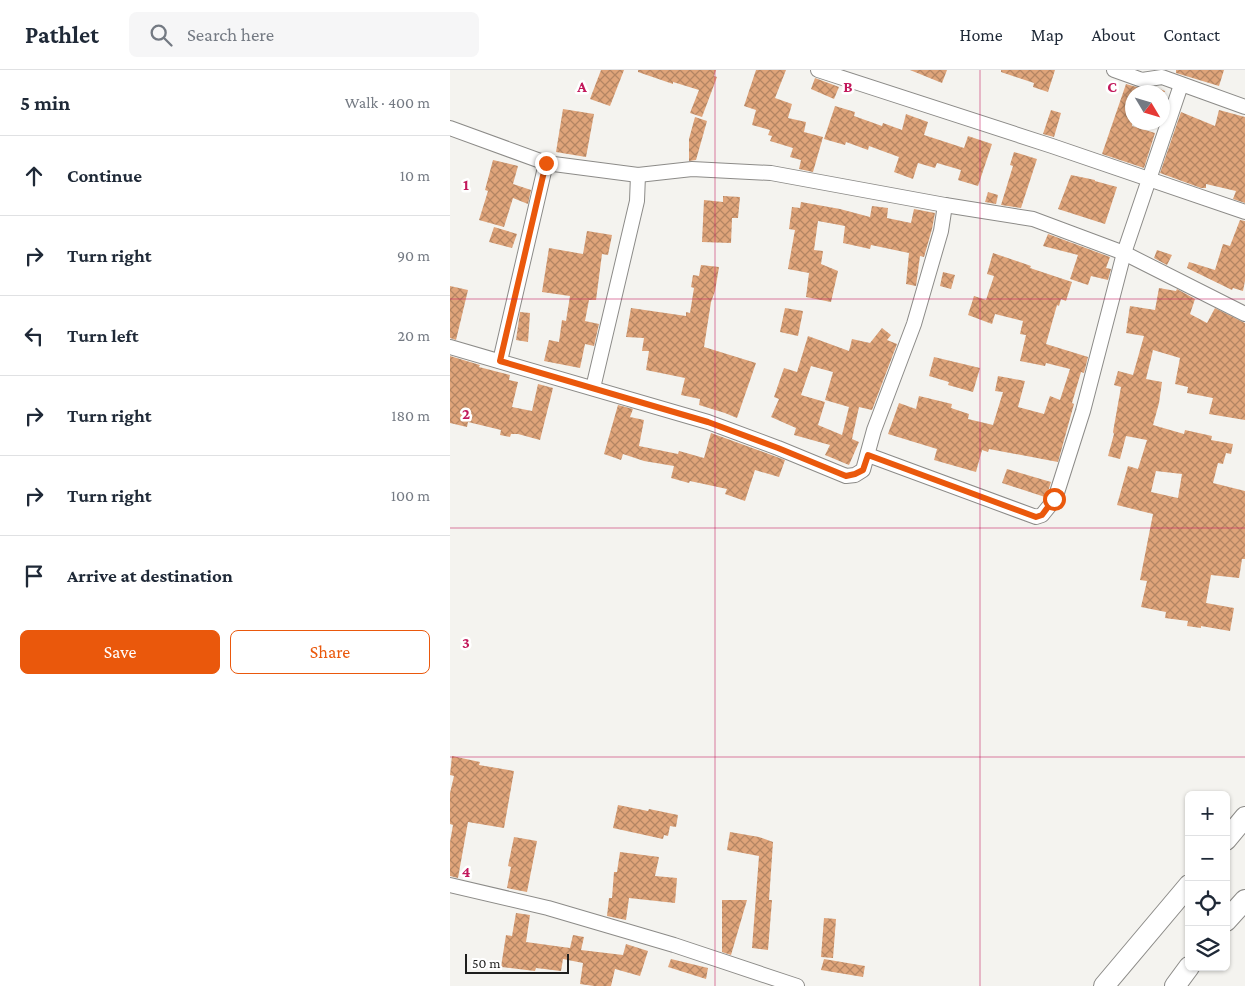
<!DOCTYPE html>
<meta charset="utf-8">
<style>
body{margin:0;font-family:"Crimson Pro",serif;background:#f6f6f7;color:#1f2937}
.controls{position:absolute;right:15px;bottom:15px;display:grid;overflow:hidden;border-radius:8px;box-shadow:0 1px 4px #0004}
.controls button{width:45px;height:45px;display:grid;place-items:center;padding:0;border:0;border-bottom:1px solid #e0e1e3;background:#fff;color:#1f2937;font:25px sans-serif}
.compass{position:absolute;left:675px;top:15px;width:45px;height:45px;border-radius:50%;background:#fff;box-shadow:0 1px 4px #0004;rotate:128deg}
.scale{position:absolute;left:15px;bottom:12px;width:104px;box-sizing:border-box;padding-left:5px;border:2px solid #1e1e1d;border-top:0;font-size:14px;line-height:18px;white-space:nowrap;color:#1e1e1d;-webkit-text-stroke:4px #fff;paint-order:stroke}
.stop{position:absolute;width:15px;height:15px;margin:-11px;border:4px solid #ea580c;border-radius:50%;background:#fff}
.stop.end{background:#ea580c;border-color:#fff;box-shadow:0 1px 5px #0008}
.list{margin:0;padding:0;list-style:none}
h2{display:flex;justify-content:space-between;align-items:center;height:65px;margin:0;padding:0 20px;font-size:21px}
h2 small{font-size:16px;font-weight:400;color:#747a83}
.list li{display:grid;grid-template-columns:32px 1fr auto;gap:15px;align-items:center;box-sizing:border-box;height:80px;padding:0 20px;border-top:1px solid #e0e1e3}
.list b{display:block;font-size:19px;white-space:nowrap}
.list em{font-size:16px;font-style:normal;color:#747a83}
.actions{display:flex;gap:10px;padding:15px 20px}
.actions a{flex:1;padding:11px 0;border:1px solid #ea580c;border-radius:8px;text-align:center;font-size:18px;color:#ea580c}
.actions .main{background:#ea580c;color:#fff}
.icon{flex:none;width:28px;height:28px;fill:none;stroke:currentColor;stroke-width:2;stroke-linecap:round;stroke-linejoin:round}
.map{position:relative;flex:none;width:795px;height:916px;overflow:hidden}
header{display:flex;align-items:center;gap:30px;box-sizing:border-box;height:70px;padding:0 25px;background:#fff;border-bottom:1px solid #e0e1e3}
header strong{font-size:24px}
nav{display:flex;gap:28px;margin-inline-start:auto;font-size:18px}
.search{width:350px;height:45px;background:#f6f6f7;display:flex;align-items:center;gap:12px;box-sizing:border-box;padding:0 18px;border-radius:8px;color:#747a83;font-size:19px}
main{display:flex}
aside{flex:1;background:#fff}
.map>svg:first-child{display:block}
</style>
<header>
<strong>Pathlet</strong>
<div class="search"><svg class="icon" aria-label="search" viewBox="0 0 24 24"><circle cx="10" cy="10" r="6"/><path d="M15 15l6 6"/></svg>Search here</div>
<nav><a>Home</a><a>Map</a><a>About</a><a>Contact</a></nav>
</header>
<main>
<aside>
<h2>5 min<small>Walk · 400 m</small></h2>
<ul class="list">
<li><svg class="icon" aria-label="ahead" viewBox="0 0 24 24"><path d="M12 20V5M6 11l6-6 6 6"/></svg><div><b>Continue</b></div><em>10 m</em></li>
<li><svg class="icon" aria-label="right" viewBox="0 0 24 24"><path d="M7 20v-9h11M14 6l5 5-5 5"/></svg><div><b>Turn right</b></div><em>90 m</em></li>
<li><svg class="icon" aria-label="left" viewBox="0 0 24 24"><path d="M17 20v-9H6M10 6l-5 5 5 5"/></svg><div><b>Turn left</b></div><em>20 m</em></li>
<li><svg class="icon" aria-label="right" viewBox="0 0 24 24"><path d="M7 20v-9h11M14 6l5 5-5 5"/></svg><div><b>Turn right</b></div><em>180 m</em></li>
<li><svg class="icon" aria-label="right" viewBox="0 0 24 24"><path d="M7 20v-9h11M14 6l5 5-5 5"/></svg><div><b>Turn right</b></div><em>100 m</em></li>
<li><svg class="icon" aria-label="arrive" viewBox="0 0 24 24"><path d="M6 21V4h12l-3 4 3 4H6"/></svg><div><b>Arrive at destination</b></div></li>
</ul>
<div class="actions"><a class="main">Save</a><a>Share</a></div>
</aside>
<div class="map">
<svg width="795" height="916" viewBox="0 0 795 916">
<defs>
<pattern id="building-cross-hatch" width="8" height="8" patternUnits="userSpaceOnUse" patternTransform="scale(1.25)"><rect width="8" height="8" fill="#dfa47a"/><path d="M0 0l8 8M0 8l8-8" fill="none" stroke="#b48563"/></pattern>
</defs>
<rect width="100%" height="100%" fill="#f4f3ef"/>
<!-- building -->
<g fill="url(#building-cross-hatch)" fill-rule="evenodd">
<polygon points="151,0 174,0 160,36 140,29"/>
<polygon points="188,0 266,0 264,6 267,7 252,47 240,43 249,20 223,12 223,14 188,2"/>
<polygon points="306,0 336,0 325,28 342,34 338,48 356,52 354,62 373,67 363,102 349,99 351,90 340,87 343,78 320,71 322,66 318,65 320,60 302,55 306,40 294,36"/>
<polygon points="460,0 497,0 492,13"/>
<polygon points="551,0 605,0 598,22 583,17 584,13 551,2"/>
<polygon points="726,0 774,0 769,16 726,3"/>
<polygon points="365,8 389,17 384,29 361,19"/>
<polygon points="676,14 690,18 705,17 715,21 715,22 682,22 682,56 705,63 694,98 652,84"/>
<polygon points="385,36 405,42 404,46 432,56 433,53 452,60 456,44 464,47 478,52 474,65 514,78 518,66 542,74 528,116 508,110 511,100 487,93 485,98 468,93 463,109 444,102 449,87 419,76 418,80 396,72 395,75 374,69"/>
<polygon points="113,39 144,44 136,87 106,82"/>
<polygon points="601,40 611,43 604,67 593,64"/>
<polygon points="769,40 795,47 795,133 783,129 786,121 756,114 756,118 751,118 710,103 731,42 765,56"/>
<polygon points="245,47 257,51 246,90 239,91 239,69"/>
<polygon points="564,82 587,89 571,138 551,135 563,96 560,95"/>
<polygon points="43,90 68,96 63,114 81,120 78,134 63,128 54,157 29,150 38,121 35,120"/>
<polygon points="621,105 645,110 645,111 667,117 655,154 608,139"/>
<polygon points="538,122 548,125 546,134 535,132"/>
<polygon points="273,126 290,127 288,148 282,148 281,173 252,172 254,130 273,132"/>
<polygon points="351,132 390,139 420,147 422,136 438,138 437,148 461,153 464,139 485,143 482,159 474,187 470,186 466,216 456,214 459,183 421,175 420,179 393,173 395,156 368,151 364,180 373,181 371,194 388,201 381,232 356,227 359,203 338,199 345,160 339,159 342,137 350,138"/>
<polygon points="790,150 795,151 795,211 793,221 783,218 782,220 737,198 739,192 765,200 773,174 780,176"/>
<polygon points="44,157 67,164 62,178 39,172"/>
<polygon points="137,161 162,165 158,185 152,184 146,230 139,230 135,251 149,254 144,276 135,274 130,298 94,291 99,270 109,272 112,250 116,251 120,226 92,222 99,178 133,184"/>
<polygon points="598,164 660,187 656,198 661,199 658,210 641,206 638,215 620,209 628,185 593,176"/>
<polygon points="707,180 722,185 717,195 704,188"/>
<polygon points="543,183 581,196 580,198 622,212 616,231 611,229 609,236 607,235 596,274 638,287 634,303 631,302 622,333 624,334 608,392 539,379 538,382 532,380 526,402 484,390 487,379 438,364 449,333 466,339 469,326 502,334 501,338 519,344 518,349 543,355 553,322 545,321 548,306 575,311 568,337 594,344 600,326 610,330 620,299 596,293 595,296 570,291 576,265 570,264 573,251 545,244 542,254 518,245 524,226 536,230 544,206 537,204"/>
<polygon points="251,195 269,197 265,221 261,232 254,277 306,293 287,348 275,343 249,335 250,329 231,325 235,308 196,300 199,281 192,281 194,268 176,267 181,238 236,246 236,242 240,243 244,218 241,217 243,205 249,206"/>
<polygon points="493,202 505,205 501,219 490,216"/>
<polygon points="0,216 18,220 6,270 0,268"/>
<path d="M 709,218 L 726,221 L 727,219 L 745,229 L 740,244 L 757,253 L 765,238 L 795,253 L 795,350 L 759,344 L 763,328 L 737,323 L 738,317 L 725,314 L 730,288 L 703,280 L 696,309 L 712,312 L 709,333 L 703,355 L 734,364 L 735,360 L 762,366 L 761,370 L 783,374 L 781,384 L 776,383 L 773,394 L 768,393 L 763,413 L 795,421 L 795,489 L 792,489 L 789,508 L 761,505 L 756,533 L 784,538 L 780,561 L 751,556 L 751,558 L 737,556 L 738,551 L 715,548 L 716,542 L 691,537 L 697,511 L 690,510 L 703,444 L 667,435 L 678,396 L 688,399 L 697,370 L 676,366 L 670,389 L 658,386 L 664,364 L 663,362 L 671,317 L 664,315 L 668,301 L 683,305 L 694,266 L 676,263 L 680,236 L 705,240 ZM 706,401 L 732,404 L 728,428 L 701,422 Z"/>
<polygon points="335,238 353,241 348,266 330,262"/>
<polygon points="70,242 80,243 78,272 66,270"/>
<path d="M 432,258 L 441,265 L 437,270 L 447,274 L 422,340 L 409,337 L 402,369 L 409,372 L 399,395 L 375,385 L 380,375 L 344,365 L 346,358 L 321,347 L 329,329 L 324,327 L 334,298 L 347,302 L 358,266 L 399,281 L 402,269 L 420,273 ZM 361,296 L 383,302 L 375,330 L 399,337 L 392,365 L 368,355 L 375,332 L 351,325 Z"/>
<polygon points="0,286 30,295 29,297 60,305 59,310 68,312 62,337 82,341 88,314 103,318 90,370 68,364 61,364 60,367 50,365 51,360 18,352 17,357 0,353"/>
<polygon points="484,287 530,298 523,322 498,315 499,312 479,306"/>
<polygon points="168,335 183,339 180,347 194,350 189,376 228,384 229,381 254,388 261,363 335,390 329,407 305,400 295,431 275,424 277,419 240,411 239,413 221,408 224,396 194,391 173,384 171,390 154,384"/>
<polygon points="557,399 601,412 597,425 595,427 552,413"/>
<polygon points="2,686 30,692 29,695 64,701 54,758 18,752 8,808 0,806 0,772 3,755 0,754 0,723 4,706 0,705"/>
<polygon points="168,735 198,741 199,739 228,745 226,757 220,756 218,766 214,765 213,769 163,758"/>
<polygon points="280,762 309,767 323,772 319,830 322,830 318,880 302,878 309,786 277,780"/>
<polygon points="64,767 87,771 77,822 57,818 61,797 58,796"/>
<polygon points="170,782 209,787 205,806 227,808 225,833 179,828 176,850 157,846 159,828 162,828 164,802 167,802"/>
<polygon points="272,830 297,830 281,885 272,882"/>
<polygon points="66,843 80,845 76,872 120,878 123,865 134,867 131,880 173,885 176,874 198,881 190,906 165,899 161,916 144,916 130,914 133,893 113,889 111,901 86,898 85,901 51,897 56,865 62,866"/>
<polygon points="374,848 386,849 383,888 371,887"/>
<polygon points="221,889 258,898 256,909 218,897"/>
<polygon points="374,889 415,896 413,907 371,900"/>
</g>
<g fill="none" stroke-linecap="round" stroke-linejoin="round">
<!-- street casing -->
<g stroke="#8c8b88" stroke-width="16">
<g id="street">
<polyline points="368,0 602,76 795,142"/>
<polyline points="664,0 692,10 712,7 795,37"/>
<polyline points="0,58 96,93 188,105 242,99 321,103 495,135 583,149 674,183 795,244"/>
<polyline points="0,277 258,352 328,378 396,406 405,405 413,400 424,360 464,254 491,161 495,135"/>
<polyline points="50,291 96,93"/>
<polyline points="143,318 187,131 188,105"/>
<polyline points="418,385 586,447 592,445 605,429 633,341 674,183 731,15"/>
<polyline points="0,815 98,838 224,875 347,916"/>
</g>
</g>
<!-- secondary casing -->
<g stroke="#8c8b88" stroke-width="22">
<g id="secondary">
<polyline points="776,770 795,747"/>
<polyline points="776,851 795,830"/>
<polyline points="654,916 739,815"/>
<polyline points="725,916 739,897"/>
</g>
</g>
<!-- street -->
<use href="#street" stroke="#fff" stroke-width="14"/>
<!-- secondary -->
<use href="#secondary" stroke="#fff" stroke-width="20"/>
</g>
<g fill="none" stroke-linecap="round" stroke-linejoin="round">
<!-- route -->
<polyline stroke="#ea580c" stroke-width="6" points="96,93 50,291 258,352 328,378 396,406 405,404 413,400 418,385 586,447 592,445 604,429"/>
</g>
<!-- grid -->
<path fill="none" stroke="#c2185b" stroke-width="1" stroke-opacity="0.55" d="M 265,0 L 265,916M 530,0 L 530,916M 0,229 L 795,229M 0,458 L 795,458M 0,687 L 795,687"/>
<g font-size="16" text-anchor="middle" font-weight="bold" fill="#c2185b" stroke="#fff" stroke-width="5" stroke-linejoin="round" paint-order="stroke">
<text x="132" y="22">A</text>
<text x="398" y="22">B</text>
<text x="662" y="22">C</text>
<text x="16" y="120">1</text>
<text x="16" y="349">2</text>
<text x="16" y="578">3</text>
<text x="16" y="807">4</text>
</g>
</svg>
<div class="controls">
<button>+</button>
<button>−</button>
<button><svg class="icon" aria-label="locate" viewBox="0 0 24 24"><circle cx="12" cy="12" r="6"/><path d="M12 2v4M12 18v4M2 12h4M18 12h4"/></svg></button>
<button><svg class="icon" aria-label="layers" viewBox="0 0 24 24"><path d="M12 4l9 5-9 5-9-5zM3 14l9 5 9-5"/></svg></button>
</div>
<svg class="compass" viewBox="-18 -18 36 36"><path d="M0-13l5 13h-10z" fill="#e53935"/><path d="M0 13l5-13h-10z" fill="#747a83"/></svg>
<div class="scale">50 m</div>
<div class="stop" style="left:604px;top:429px"></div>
<div class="stop end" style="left:96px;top:93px"></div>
</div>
</main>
